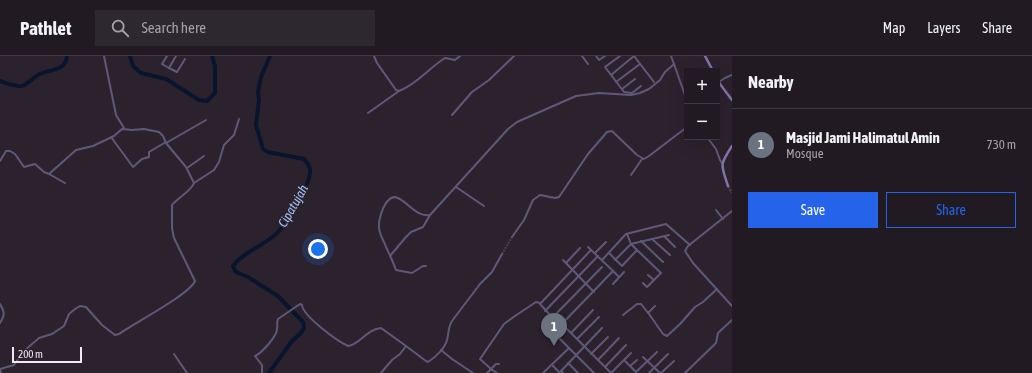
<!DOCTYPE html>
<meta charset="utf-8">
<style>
body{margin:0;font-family:"Asap Condensed",sans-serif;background:#2d272f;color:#f1f3f6}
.controls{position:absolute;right:12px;top:12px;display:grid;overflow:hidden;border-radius:0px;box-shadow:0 4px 16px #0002}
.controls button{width:36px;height:36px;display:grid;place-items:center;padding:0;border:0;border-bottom:1px solid #3e3840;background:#211a22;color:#f1f3f6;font:20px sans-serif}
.scale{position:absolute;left:12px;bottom:10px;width:70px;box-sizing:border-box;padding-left:4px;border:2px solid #f0e9f1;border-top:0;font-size:11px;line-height:14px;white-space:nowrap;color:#f0e9f1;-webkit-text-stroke:3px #2c222e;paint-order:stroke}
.you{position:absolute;left:318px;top:193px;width:14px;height:14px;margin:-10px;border:3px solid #fff;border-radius:50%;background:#1a73e8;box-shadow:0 0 0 6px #1a73e833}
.badge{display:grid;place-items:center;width:26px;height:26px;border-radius:50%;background:#2563eb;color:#fff;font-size:13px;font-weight:700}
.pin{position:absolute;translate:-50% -33px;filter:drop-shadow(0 1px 2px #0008)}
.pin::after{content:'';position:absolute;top:21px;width:14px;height:12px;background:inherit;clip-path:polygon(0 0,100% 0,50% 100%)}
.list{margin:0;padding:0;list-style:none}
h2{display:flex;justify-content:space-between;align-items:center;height:52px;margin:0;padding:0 16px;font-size:17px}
h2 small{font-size:13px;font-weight:400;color:#a2a1a5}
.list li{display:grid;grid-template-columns:26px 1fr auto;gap:12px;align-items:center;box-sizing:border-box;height:72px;padding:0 16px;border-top:1px solid #3e3840}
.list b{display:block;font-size:15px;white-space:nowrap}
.list p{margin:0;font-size:13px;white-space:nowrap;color:#a2a1a5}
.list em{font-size:13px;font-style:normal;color:#a2a1a5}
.actions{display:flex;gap:8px;padding:12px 16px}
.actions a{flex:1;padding:9px 0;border:1px solid #2563eb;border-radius:0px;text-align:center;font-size:14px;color:#2563eb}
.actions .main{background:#2563eb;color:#fff}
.icon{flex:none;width:22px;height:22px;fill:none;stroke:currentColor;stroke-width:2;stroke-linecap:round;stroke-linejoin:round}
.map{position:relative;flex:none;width:732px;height:317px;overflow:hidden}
header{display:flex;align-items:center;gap:24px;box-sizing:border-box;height:56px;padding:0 20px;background:#211a22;border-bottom:1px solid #3e3840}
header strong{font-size:19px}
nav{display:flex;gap:22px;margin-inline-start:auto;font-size:14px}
.search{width:280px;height:36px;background:#2d272f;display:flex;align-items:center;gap:10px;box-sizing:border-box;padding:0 14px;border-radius:0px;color:#a2a1a5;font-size:15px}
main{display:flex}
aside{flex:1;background:#211a22}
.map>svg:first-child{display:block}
</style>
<header>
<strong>Pathlet</strong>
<div class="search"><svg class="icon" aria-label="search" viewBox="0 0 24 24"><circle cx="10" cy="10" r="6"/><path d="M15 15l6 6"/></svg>Search here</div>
<nav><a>Map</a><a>Layers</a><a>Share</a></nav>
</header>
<main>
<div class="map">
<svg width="732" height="317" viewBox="0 0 732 317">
<rect width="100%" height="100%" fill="#2c222e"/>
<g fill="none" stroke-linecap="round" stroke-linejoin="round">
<!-- river -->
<g stroke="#08152c" stroke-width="4">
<polyline points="130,0 133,10 141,17 166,23 199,44 207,45 215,37 215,10 212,0"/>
<path d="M 0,25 C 6,27 15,31 22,30 C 29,27 34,21 40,18 C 50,13 66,15 67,0"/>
<path d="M 269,317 L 292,285 L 301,277 L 304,272 L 303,266 L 278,240 L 248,221 L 238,217 L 235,215 L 233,210 C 245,194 265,190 278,176 C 287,167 312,126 310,113 C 309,109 307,106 304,103 L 268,96 L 263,93 L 256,69 L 259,44 L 258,36 L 261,21 L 270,0"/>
</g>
<!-- street-tunnel -->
<polyline stroke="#49404b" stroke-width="2" stroke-dasharray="2 1" stroke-linecap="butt" points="502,198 512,181"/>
<!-- secondary-tunnel -->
<polyline stroke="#49404b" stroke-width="2.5" stroke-dasharray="2.5 1" stroke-linecap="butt" points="728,130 732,137"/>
<!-- street -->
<g stroke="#5e5978" stroke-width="2">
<polyline points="104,0 116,59 124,72"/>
<polyline points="167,0 162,8 169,12 176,0"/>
<path d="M 374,0 L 377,7 L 396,34 L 399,35 C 417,28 429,12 445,2 L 455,4 L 460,0"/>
<polyline points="582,0 588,8"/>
<polyline points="596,0 599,4 605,0"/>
<polyline points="620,0 605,11 624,36 632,37 641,30"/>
<polyline points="634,0 654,26"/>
<polyline points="674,8 687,45"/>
<polyline points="169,12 177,16 185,3"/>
<polyline points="611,19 634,0"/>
<polyline points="616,26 640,8"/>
<polyline points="717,27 725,22 732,19"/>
<polyline points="622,33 635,23"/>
<polyline points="368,57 399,35"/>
<polyline points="452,59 472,36 489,24 514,0"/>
<polyline points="111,81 133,111 142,103 149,101 149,96 166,86"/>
<polyline points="707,81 716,93 720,104 722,107"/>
<polyline points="166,87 206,64"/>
<path d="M 0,105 L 6,95 L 10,95 L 15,98 L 24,111 L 35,108 L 44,116 L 49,118 L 76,94 L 93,90 L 114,80 L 122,73 L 132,74 L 144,73 L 159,76 L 163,80 L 166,87 L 186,111 L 194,127 C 192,134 178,142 172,149 L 172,172 L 174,182 L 195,225 C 189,239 134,267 119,278 L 115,279 L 102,269 L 86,251 L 80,250 L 75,253 L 69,258 L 64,270 L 52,278 L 39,282 L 24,295 L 14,309 L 0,313 L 1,317"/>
<polyline points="187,112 204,100"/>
<polyline points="49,118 65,127"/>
<polyline points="631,119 642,103"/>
<polyline points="194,127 214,114 219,106 224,89 234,79 239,63"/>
<polyline points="456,131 484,150"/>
<polyline points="716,154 723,163"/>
<polyline points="732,155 688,190 685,195 693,207 732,250"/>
<polyline points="627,178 631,188 637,194"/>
<polyline points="664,180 675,191"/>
<polyline points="512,181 524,164 533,144 540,139 555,142 559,141 588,98 607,76 612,75 637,99 644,103 649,100 687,71"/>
<polyline points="652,183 670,199"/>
<polyline points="641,185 663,206"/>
<polyline points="588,191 613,215 556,274 555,278 594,317"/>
<polyline points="595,197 606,186"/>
<polyline points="609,197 622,210 637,194 661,217 647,231 643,227"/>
<polyline points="390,200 406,181 411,176 423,171 430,159"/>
<polyline points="563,204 594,236"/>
<polyline points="602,204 626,178 666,168 690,189"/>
<polyline points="615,204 631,188 669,179"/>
<polyline points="566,207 580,192"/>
<path d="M 426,210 L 423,210 L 412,217 L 396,214 C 393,206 390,199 386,191 C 384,185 379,178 379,171 C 378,163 386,136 398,142 C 409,147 416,161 430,159 L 508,73 L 517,66 L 576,40 L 599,37 L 631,39 L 640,37 L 649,33 L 660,24 L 665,16 L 674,8 L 671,0"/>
<polyline points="613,215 619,221"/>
<polyline points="648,219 654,224"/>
<polyline points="613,228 624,216"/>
<path d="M 0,248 C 5,256 5,259 0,267"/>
<polyline points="545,255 598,200"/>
<polyline points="648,257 655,250"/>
<polyline points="623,259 637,248 641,248 649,258 663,278 667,280 680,268 695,251 703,246 717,233"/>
<polyline points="552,262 602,211"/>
<polyline points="560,270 540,248 591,194"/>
<polyline points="567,273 611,317 631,297"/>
<polyline points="571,277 593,254"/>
<polyline points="577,283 599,261"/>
<polyline points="441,294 452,303 473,317"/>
<polyline points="174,298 187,317"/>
<polyline points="591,298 608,281"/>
<polyline points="643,301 660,317"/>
<polyline points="598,304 619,282"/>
<polyline points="625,305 636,316 657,296"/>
<polyline points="568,307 578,317"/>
<polyline points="499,308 496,308 491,313 480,303 504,268 515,260 536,246 540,247"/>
<polyline points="552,309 560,317"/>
<polyline points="630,310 637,304"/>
<polyline points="605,311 626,289"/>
<path d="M 262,317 L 262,309 L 255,300 C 262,297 277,280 277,273 C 278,268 276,268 278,263 L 300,248 L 302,249 C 303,260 337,285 348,290 C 360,289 365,274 381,272 L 406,290"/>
<path d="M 381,317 L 392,304 L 400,298 L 406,290 L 426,305 L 428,306 C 436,301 445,292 447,284 C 449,277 448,271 452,265 L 480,228 L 492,216 L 502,198"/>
<polyline points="487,317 491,313 497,317"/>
<polyline points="543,317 569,292"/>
<polyline points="563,317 561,315 602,272"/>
<polyline points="649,317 668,298"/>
<polyline points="661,317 674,305"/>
<polyline points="685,317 716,287 718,277 732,264"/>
</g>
<!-- secondary -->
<g stroke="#7d75a6" stroke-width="2.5">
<polyline points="705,0 713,15"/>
<polyline points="717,24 732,44"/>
<path d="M 728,130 C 721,108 719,110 732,90"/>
</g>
</g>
<g text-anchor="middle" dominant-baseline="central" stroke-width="3.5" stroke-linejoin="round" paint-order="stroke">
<!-- water labels -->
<g font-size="13" font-style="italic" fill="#a3c2f5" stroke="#2c222e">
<text transform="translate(293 150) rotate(-60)">Cipatujah</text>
</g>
</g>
</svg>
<div class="controls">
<button>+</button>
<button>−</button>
</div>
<div class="scale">200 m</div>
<div class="you"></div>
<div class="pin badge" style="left:554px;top:290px;background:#6b7280">1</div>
</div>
<aside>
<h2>Nearby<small></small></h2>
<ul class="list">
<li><span class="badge" style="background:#6b7280">1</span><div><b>Masjid Jami Halimatul Amin</b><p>Mosque</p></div><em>730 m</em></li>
</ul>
<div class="actions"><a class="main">Save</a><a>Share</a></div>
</aside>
</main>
